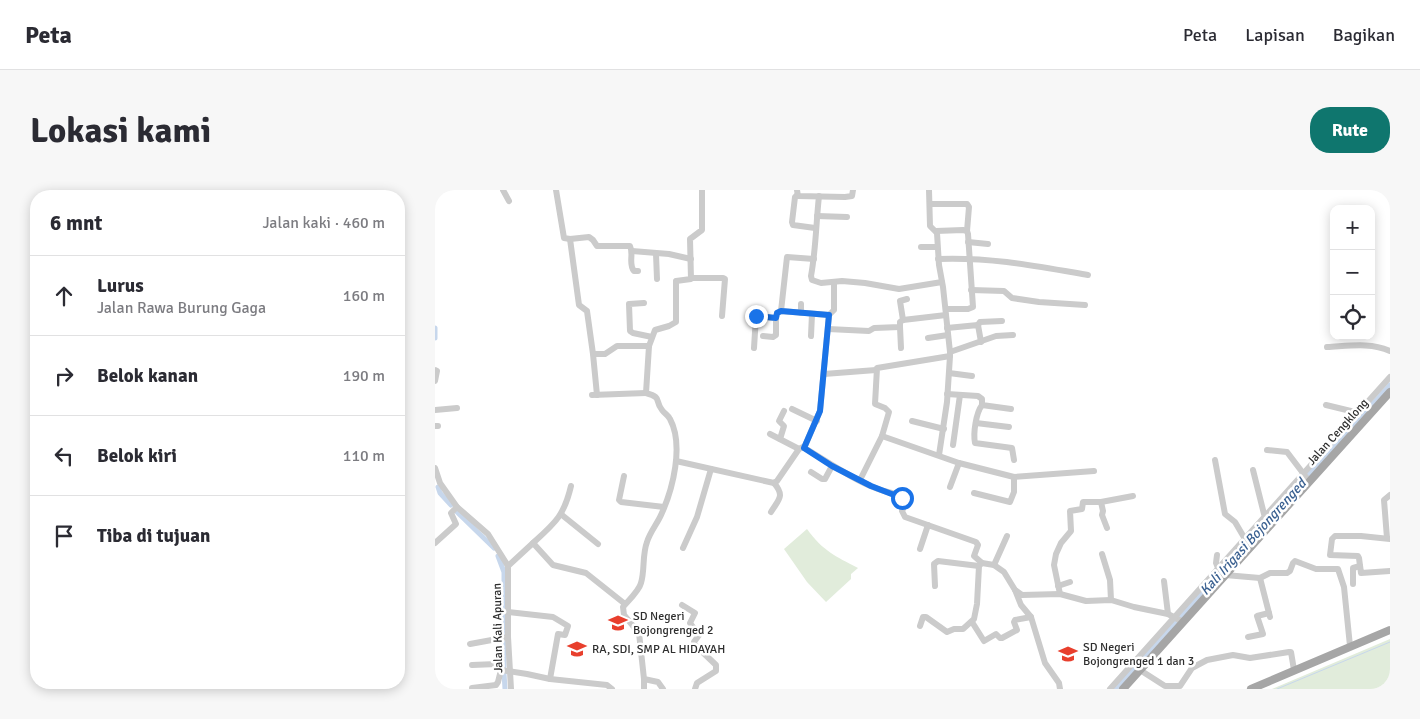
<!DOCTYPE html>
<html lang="id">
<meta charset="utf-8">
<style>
body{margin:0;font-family:Signika,sans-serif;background:#f7f7f7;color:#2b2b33}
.controls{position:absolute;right:15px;top:15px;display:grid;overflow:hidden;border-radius:10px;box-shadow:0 2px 12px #0003}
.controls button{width:45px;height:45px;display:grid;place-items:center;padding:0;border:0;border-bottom:1px solid #e1e1e2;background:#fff;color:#2b2b33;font:25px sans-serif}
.stop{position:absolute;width:15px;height:15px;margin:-11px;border:4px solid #1a73e8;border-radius:50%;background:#fff}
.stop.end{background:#1a73e8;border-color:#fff;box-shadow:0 1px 5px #0008}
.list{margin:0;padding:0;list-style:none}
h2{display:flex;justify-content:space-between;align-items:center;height:65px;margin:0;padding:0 20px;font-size:21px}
h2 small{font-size:16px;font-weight:400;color:#7c7c81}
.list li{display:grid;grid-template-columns:32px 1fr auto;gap:15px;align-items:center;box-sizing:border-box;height:80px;padding:0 20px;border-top:1px solid #e1e1e2}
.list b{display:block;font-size:19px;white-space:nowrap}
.list p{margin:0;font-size:16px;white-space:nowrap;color:#7c7c81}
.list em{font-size:16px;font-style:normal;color:#7c7c81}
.icon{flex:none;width:28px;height:28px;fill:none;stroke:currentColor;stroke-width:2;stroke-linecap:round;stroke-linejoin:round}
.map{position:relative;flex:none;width:955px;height:499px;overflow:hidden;border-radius:20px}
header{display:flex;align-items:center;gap:30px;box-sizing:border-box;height:70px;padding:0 25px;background:#fff;border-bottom:1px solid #e1e1e2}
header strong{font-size:24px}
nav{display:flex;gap:28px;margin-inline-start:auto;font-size:18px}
.intro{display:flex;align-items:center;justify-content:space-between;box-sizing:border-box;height:120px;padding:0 30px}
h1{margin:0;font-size:35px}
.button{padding:12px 22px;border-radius:20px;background:#0f766e;color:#fff;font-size:18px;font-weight:700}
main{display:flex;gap:30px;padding:0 30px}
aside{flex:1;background:#fff;border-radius:20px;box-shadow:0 2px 12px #0003}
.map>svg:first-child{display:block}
</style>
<header>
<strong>Peta</strong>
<nav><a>Peta</a><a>Lapisan</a><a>Bagikan</a></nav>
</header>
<div class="intro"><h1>Lokasi kami</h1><a class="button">Rute</a></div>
<main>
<aside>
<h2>6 mnt<small>Jalan kaki · 460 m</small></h2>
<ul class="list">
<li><svg class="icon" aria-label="ahead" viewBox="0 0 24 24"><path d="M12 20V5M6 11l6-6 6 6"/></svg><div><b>Lurus</b><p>Jalan Rawa Burung Gaga</p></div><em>160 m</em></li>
<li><svg class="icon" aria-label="right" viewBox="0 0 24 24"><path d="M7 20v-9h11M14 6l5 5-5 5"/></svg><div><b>Belok kanan</b></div><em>190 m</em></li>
<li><svg class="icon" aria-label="left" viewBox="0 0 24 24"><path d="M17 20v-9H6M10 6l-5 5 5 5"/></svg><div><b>Belok kiri</b></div><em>110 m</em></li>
<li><svg class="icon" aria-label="arrive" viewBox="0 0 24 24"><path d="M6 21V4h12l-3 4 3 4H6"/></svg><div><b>Tiba di tujuan</b></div></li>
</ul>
</aside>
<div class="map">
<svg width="955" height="499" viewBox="0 0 955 499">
<rect width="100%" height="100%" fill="#fff"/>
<!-- green -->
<g fill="#e1ecdb">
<path d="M 372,339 C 388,361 400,366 423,378 L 416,384 L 416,389 L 391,412 L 372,392 L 349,359 Z"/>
<polygon points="955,449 955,499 837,499"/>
</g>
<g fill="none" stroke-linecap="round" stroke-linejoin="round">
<!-- stream -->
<polyline stroke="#c7d7ec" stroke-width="1" points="842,499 955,452"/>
<!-- canal -->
<g stroke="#c7d7ec" stroke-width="5">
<polyline points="0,138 0,148"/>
<polyline points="3,297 5,303 16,315"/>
<polyline points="21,321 59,358"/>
<polyline points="63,366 69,382 69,444"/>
<polyline points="69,476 69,452"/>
<polyline points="69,483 70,499"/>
<polyline points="680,499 955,195"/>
</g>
<!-- minor -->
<g stroke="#cbcbcb" stroke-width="6">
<polyline points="68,0 74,11"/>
<path d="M 121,0 L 129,48 L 135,49 L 154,47 L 158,50 L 162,56 L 195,56 C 199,64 193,74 199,81 L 203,81"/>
<polyline points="362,0 363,6 410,7 417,6 418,0"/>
<polyline points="494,0 495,36 502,43 504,75 508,97 515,162"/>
<polyline points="362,5 360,7 357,32 358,35 380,38"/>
<path d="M 384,6 C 381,33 381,59 376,86 L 377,90 L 386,93 L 407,91 L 430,93 L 464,99 L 507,92"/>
<polyline points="495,14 532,14 534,17 532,41"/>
<polyline points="382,26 412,27"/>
<polyline points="501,41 528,40 532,41 533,44 538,117 533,119 511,119"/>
<polyline points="135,49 144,115 152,121 158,164 170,164 182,156 214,156"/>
<polyline points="533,52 553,54"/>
<polyline points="486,57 502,57"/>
<polyline points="197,61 234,64 256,69"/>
<polyline points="221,64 222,89"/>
<path d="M 503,69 C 556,67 601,76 653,85"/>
<polyline points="257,88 288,88 290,89 287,126"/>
<polyline points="536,100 569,101 577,108 604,112 650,115"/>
<polyline points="209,113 194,114 195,141 198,143 217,147"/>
<polyline points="366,114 366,123"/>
<polyline points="346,121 352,67 379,69"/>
<polyline points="468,130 465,111 472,109"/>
<polyline points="543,135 545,132 567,131"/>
<polyline points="465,137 466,158"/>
<polyline points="512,138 543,135 546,152"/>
<polyline points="393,139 434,141 439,138 465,137 465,132 468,130 511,125"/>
<polyline points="328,146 338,147 341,145 341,128"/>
<polyline points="376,146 377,124"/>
<polyline points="493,148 513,145"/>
<path d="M 892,157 C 913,156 936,152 955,161"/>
<polyline points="319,158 321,126 339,128 341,128 342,123 346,121 394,125 399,120 399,92"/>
<polyline points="158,164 162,205"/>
<polyline points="0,180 2,181 0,191"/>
<polyline points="514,183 537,186"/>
<polyline points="389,184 441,180"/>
<polyline points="512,204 543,206 547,209 547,215 576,219"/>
<polyline points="157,205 211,203"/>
<path d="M 547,215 C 541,223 538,243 540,253 L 577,258 L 579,270"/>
<polyline points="891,215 924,223"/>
<polyline points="357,219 382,231"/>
<polyline points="0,220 22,218"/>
<polyline points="477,231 509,239"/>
<polyline points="541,233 574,237"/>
<polyline points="0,236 3,236"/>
<polyline points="335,244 364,259"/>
<polyline points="447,246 524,273 579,287 659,281"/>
<polyline points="345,249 349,236 344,231 349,221"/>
<polyline points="518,255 525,205"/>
<polyline points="369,258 385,221 394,125"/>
<polyline points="832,260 852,262 874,291"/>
<polyline points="504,265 512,212 515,166"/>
<polyline points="780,270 790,324 800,332 810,349 818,353"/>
<path d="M 241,271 L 339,293 L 342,291 L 364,259 L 368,257 C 392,271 416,289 443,299 C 453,303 466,303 471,313 L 467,321 L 470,327 L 541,352 L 543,355 L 539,366 L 547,373 L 559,375 L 569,382 L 580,400 L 587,405 L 625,404 L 651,411 L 676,410 L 699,417 L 733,424 L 748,432"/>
<polyline points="0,278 5,293 22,317 53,344 73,376 73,447 76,499"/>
<polyline points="818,280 829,324 838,333"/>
<polyline points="376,282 387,289 390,289 397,276"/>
<polyline points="189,286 184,310 186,312 229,317"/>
<polyline points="425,290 447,246 454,222 450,218 440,214 442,178 515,166 515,162 561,146 578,145"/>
<polyline points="515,297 524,273"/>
<polyline points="539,303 575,312 579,302 579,287"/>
<polyline points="666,312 668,321 667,325 672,338"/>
<path d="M 336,322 C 344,309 350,306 339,293"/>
<polyline points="127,325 163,354"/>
<polyline points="952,348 949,310 955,305"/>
<polyline points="955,349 926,346 900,346 897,349 895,365 923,366 924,368 926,383 955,381"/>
<polyline points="0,353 21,334 16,323 22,317"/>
<path d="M 98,353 C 120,333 129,326 136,296"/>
<polyline points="248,358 262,327 276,279"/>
<polyline points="485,359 493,335"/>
<polyline points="667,364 675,390 676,410"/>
<polyline points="782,365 781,373 783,378"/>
<polyline points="559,375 572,346"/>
<polyline points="73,376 98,353 118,375 151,383 190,414"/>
<polyline points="790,385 825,388 835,383 852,383 855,381 858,373 860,371 881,379 903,379 909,397 915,456"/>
<polyline points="825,388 835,427"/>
<polyline points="729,391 733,424"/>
<polyline points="918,394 918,378 925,376"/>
<polyline points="500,396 499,374 503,371 544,376"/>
<polyline points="623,396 635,392"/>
<polyline points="580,400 586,415 596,427 610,473 624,493 625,499"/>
<polyline points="625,404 619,375 621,364 626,353 636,341 635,321 647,319 648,312 666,312 698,306"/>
<polyline points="247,415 260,423 255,433 264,445 259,452 259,454 281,475 281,481 262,493 260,499"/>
<polyline points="73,422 118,427 133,436 130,445 123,444 115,489"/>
<polyline points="537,432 549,451 561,444 565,448 567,448 582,440 579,432 580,430 596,427"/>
<polyline points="485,436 488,427 491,427 512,442 519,439 528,439 539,429 542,414 544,376 547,373"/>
<polyline points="813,447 828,444 822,426 834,423"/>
<polyline points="35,454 73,447"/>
<polyline points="37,475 62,474 66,480 92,484 115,489 172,495 177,499"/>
<polyline points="705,480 730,496 745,496 757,478 772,470 798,465 815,468 854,462 856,462 859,480"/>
<polyline points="37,498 61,495 63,492 66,480"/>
<polyline points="209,499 209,489"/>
<path d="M 228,499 L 223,492 L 209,489 L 204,443 L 189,425 L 188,417 C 193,411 204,401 206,393 C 210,380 207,365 212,352 C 215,342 222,334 226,325 C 238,299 249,255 235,229 C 233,225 230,224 227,220 C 219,210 228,208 211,203 L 214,156 L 220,140 L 234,136 L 241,132 L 241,91 L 256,89 L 255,49 L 267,40 L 267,0"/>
<polyline points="675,499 955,187"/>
</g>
<!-- major -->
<g stroke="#a6a6a6" stroke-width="8">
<polyline points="688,499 955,202"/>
<polyline points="816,499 955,440"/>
</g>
</g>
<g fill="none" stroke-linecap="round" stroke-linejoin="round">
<!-- route -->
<polyline stroke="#1a73e8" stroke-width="6" points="321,126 341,128 342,123 346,121 394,125 385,221 369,258 397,276 436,296 467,308"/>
</g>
<!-- icons -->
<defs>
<g id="school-bare" transform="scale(1.5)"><path d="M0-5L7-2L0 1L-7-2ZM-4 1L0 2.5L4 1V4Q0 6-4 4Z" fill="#e83f2d" stroke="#fff" stroke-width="2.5" paint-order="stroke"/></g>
</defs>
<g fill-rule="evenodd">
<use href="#school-bare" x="183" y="433"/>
<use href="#school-bare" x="142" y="459"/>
<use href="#school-bare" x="633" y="464"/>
</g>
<g text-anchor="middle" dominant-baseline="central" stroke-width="5" stroke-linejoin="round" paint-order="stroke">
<!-- street labels -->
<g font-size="12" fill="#2e2e2e" stroke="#fff">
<text transform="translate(903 242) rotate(-48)">Jalan Cengklong</text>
<text transform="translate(63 438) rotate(-91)">Jalan Kali Apuran</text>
</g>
<!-- poi labels -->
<g font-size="12" fill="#2e2e2e" stroke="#fff" text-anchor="start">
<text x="198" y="426">SD Negeri<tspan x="198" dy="14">Bojongrenged 2</tspan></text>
<text x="648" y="457">SD Negeri<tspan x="648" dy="14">Bojongrenged 1 dan 3</tspan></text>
<text x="157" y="459">RA, SDI, SMP AL HIDAYAH</text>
</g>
<!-- water labels -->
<g font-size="14" font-style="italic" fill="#3b6191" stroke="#fff">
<text transform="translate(818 347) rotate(-48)">Kali Irigasi Bojongrenged</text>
</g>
</g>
</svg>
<div class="controls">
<button>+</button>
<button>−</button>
<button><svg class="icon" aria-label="locate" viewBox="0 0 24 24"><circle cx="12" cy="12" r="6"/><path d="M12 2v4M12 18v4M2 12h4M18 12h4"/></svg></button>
</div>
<div class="stop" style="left:467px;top:308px"></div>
<div class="stop end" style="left:321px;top:126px"></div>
</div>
</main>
